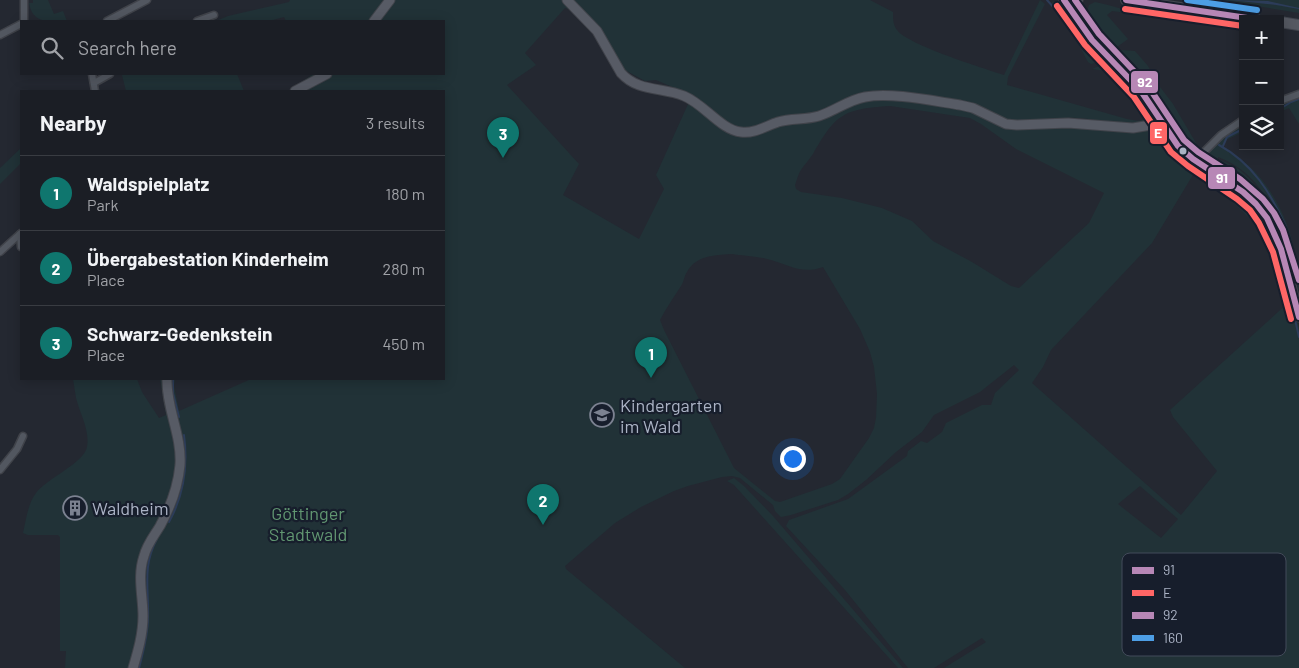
<!DOCTYPE html>
<meta charset="utf-8">
<style>
body{margin:0;font-family:Barlow,sans-serif;background:#282b32;color:#f1f3f6}
.controls{position:absolute;right:15px;top:15px;display:grid;overflow:hidden;border-radius:0px;box-shadow:0 2px 12px #0003}
.controls button{width:45px;height:45px;display:grid;place-items:center;padding:0;border:0;border-bottom:1px solid #393c42;background:#1b1e25;color:#f1f3f6;font:25px sans-serif}
.you{position:absolute;left:792px;top:458px;width:18px;height:18px;margin:-12px;border:4px solid #fff;border-radius:50%;background:#1a73e8;box-shadow:0 0 0 8px #1a73e833}
.badge{display:grid;place-items:center;width:32px;height:32px;border-radius:50%;background:#0f766e;color:#fff;font-size:16px;font-weight:700}
.pin{position:absolute;translate:-50% -41px;filter:drop-shadow(0 1px 2px #0008)}
.pin::after{content:'';position:absolute;top:26px;width:18px;height:15px;background:inherit;clip-path:polygon(0 0,100% 0,50% 100%)}
.list{margin:0;padding:0;list-style:none}
h2{display:flex;justify-content:space-between;align-items:center;height:65px;margin:0;padding:0 20px;font-size:21px}
h2 small{font-size:16px;font-weight:400;color:#a0a2a7}
.list li{display:grid;grid-template-columns:32px 1fr auto;gap:15px;align-items:center;box-sizing:border-box;height:75px;padding:0 20px;border-top:1px solid #393c42}
.list b{display:block;font-size:19px;white-space:nowrap}
.list p{margin:0;font-size:16px;white-space:nowrap;color:#a0a2a7}
.list em{font-size:16px;font-style:normal;color:#a0a2a7}
.icon{flex:none;width:28px;height:28px;fill:none;stroke:currentColor;stroke-width:2;stroke-linecap:round;stroke-linejoin:round}
.map{position:relative;flex:none;width:1299px;height:668px;overflow:hidden}
.search{position:absolute;background:#1b1e25;box-shadow:0 2px 12px #0003;left:20px;top:20px;width:425px;height:55px;display:flex;align-items:center;gap:12px;box-sizing:border-box;padding:0 18px;border-radius:0px;color:#a0a2a7;font-size:19px}
.panel{position:absolute;background:#1b1e25;box-shadow:0 2px 12px #0003;left:20px;top:90px;width:425px;height:290px;border-radius:0px}
.map>svg:first-child{display:block}
</style>
<div class="map">
<svg width="1299" height="668" viewBox="0 0 1299 668">
<rect width="100%" height="100%" fill="#242831"/>
<!-- green -->
<g fill="#213237" fill-rule="evenodd">
<path d="M 33,0 L 48,0 L 54,14 L 63,11 L 67,21 C 50,21 33,25 29,3 L 33,3 Z"/>
<path d="M 290,0 L 870,0 L 893,12 C 893,18 893,25 897,30 C 908,45 983,68 1004,75 L 1040,0 L 1045,4 L 1008,77 L 1007,85 L 1127,119 C 1134,120 1141,123 1146,117 C 1138,106 1120,76 1108,72 C 1103,70 1097,70 1092,69 L 1108,62 C 1120,71 1151,102 1151,117 C 1143,132 1112,121 1097,120 C 1087,119 1076,117 1066,118 C 1049,120 1030,125 1013,122 C 994,118 977,106 959,101 L 872,93 L 853,97 L 818,113 L 780,118 L 751,129 L 745,129 L 729,125 L 710,107 L 691,95 L 656,80 L 645,81 L 623,69 L 618,76 C 609,59 585,12 565,8 L 525,53 L 536,65 L 507,85 L 579,164 L 563,195 L 639,239 L 664,189 L 656,175 L 689,102 C 704,112 718,131 736,135 C 754,139 770,127 787,123 C 801,121 815,122 829,116 C 839,111 849,104 860,101 C 885,94 932,105 959,108 C 978,113 995,125 1013,128 L 1076,127 L 1136,132 L 1155,128 L 1162,131 L 1172,144 L 1172,146 L 1187,160 L 1189,166 L 1192,169 L 1197,167 C 1231,187 1257,201 1274,238 L 1299,327 L 1299,668 L 944,668 L 986,642 L 982,638 L 934,668 L 908,668 L 845,590 L 786,526 L 789,520 L 848,499 L 907,456 L 908,451 L 921,441 L 927,443 L 942,432 L 946,423 L 982,405 L 991,405 L 995,393 L 1019,370 L 1014,365 L 980,392 L 934,415 L 922,432 L 896,452 L 866,480 L 848,494 L 838,500 L 791,515 L 781,517 L 775,511 L 773,505 L 740,478 L 732,476 L 722,477 L 688,486 L 674,491 L 641,507 L 615,523 L 565,566 L 566,569 L 685,668 L 65,668 L 66,651 L 60,651 L 60,537 L 58,535 L 28,535 L 23,533 C 26,520 28,503 36,493 C 46,479 84,463 87,447 C 90,430 80,414 76,398 C 75,392 74,385 73,379 L 137,379 L 142,392 L 159,418 L 166,415 L 160,379 L 175,379 L 174,386 L 179,411 L 251,379 L 444,379 L 444,91 L 289,91 L 313,74 L 444,74 L 444,21 L 286,21 L 284,17 L 269,21 L 216,21 L 228,16 L 289,2 ZM 890,106 L 970,118 L 981,124 L 1016,149 L 1104,193 L 1089,223 L 1019,288 L 1011,286 L 972,262 L 933,241 L 912,221 L 882,208 L 842,198 L 801,192 L 796,189 L 795,185 C 797,180 798,174 801,170 C 804,165 809,160 813,154 C 836,114 843,109 890,106 ZM 1194,173 C 1226,196 1260,220 1276,258 C 1282,272 1285,287 1289,302 L 1170,410 L 1173,417 L 1217,471 L 1181,515 L 1032,383 L 1043,367 L 1051,350 L 1152,243 ZM 732,254 C 744,256 756,256 767,259 C 788,264 801,275 823,267 L 860,329 L 870,352 L 874,367 L 877,394 L 876,418 L 874,428 L 869,438 L 840,479 L 832,484 L 780,502 L 775,501 L 734,468 L 664,330 L 660,320 C 666,308 674,297 681,286 C 684,282 684,276 687,272 C 696,255 716,255 732,254 ZM 1140,486 L 1178,519 L 1161,538 L 1118,504 Z"/>
<polygon points="1220,0 1299,0 1299,13"/>
<polygon points="1053,1 1059,7 1064,6 1067,9 1080,32 1102,57 1099,62 1091,64 1088,62 1074,36 1051,5"/>
<path d="M 1095,2 C 1117,6 1126,13 1150,11 L 1243,24 L 1243,28 L 1150,14 L 1135,14 L 1112,11 L 1107,15 L 1128,39 L 1117,47 L 1108,50 C 1096,37 1082,23 1089,5 Z"/>
<polygon points="1122,50 1135,51 1148,66 1157,83 1173,104 1196,143 1198,151 1187,150 1184,148 1114,57 1115,53"/>
<polygon points="123,74 237,74 244,91 126,91 122,75"/>
<polygon points="1299,97 1299,124 1289,108 1280,112 1280,105"/>
<path d="M 1243,125 L 1243,132 L 1226,140 L 1223,147 C 1274,175 1299,235 1299,291 C 1287,239 1273,178 1218,157 L 1218,159 C 1225,162 1233,165 1240,170 C 1261,187 1273,211 1281,236 L 1273,222 L 1226,175 L 1226,173 L 1214,169 L 1207,160 C 1208,144 1230,132 1243,125 Z"/>
<polygon points="21,148 21,163 0,184 0,168"/>
<polygon points="734,478 744,486 773,516 903,668 898,668 734,485 727,481"/>
</g>
<!-- water -->
<polygon fill="#2c3c59" points="1229,0 1268,1 1299,8 1299,9 1276,5"/>
<g fill="none" stroke-linecap="round" stroke-linejoin="round">
<!-- stream -->
<g stroke="#2c3c59" stroke-width="2">
<polyline points="1047,0 1099,58"/>
<polyline points="1088,19 1092,19 1113,47"/>
<polyline points="1117,53 1148,89"/>
<path d="M 1107,66 C 1128,84 1137,99 1153,122"/>
<polyline points="1280,109 1291,102 1299,99"/>
<polyline points="1156,127 1174,151 1187,163"/>
<path d="M 1219,145 C 1252,163 1271,193 1286,227"/>
<polyline points="1223,146 1227,137 1243,129"/>
<path d="M 1196,170 C 1224,183 1247,199 1266,225"/>
<polyline points="1280,259 1287,288"/>
<polyline points="1294,315 1299,337"/>
<polyline points="173,379 173,393 179,417"/>
<path d="M 169,522 C 184,495 188,465 184,435"/>
<path d="M 139,668 C 143,652 148,636 148,618 C 149,589 142,566 157,539"/>
</g>
<!-- street casing -->
<g stroke="#40434a" stroke-width="9">
<g id="street">
<polyline points="24,0 24,21"/>
<polyline points="107,21 147,0"/>
<polyline points="197,21 214,15"/>
<polyline points="0,35 21,24"/>
<polyline points="92,74 95,91"/>
<polyline points="94,83 110,74"/>
<polyline points="1280,101 1299,94"/>
<polyline points="1195,161 1221,135 1243,120"/>
<polyline points="20,234 21,247"/>
<polyline points="0,252 21,233"/>
<polyline points="0,470 17,449 23,436"/>
</g>
</g>
<!-- secondary casing -->
<g stroke="#40434a" stroke-width="11">
<g id="secondary">
<path d="M 567,0 L 597,31 L 621,73 C 638,92 662,87 684,96 C 704,104 721,130 741,132 C 754,134 766,126 778,122 C 791,118 806,120 819,116 C 835,111 848,100 865,97 C 891,92 933,101 960,105 L 973,108 L 1006,124 L 1017,125 L 1068,123 L 1133,128 L 1151,125 L 1160,120"/>
<polyline points="1064,0 1077,15"/>
<path d="M 1078,0 C 1074,15 1083,27 1092,39 C 1111,59 1133,78 1148,101 C 1159,117 1167,134 1180,148 C 1199,167 1222,176 1243,191 C 1282,222 1287,273 1299,317"/>
<polyline points="374,21 390,0"/>
<polyline points="295,91 327,74"/>
<path d="M 133,668 C 138,651 143,634 143,616 C 143,596 137,576 144,556 C 147,544 154,536 160,526 C 171,506 178,487 180,465 C 182,435 166,408 167,379"/>
</g>
</g>
<!-- primary casing -->
<g stroke="#41454e" stroke-width="12">
<g id="primary">
<polyline points="1126,0 1256,19"/>
<polyline points="1280,22 1299,25"/>
</g>
</g>
<!-- street -->
<use href="#street" stroke="#525760" stroke-width="6"/>
<!-- secondary -->
<use href="#secondary" stroke="#575b65" stroke-width="9"/>
<!-- primary -->
<use href="#primary" stroke="#555962" stroke-width="10"/>
<!-- bus-1 casing -->
<g stroke="#171e2c" stroke-width="10">
<g id="bus-1">
<polyline points="1064,0 1092,40 1141,91 1178,146 1193,159 1243,192 1256,204 1267,218 1281,249 1299,317"/>
<polyline points="1126,0 1254,19"/>
</g>
</g>
<!-- bus-2 casing -->
<g stroke="#171e2c" stroke-width="10">
<g id="bus-2">
<polyline points="1057,6 1085,45 1134,97 1171,152 1188,166 1237,199 1250,210 1259,223 1273,252 1291,319"/>
<polyline points="1125,9 1243,26"/>
</g>
</g>
<!-- bus-3 casing -->
<g stroke="#171e2c" stroke-width="10">
<polyline id="bus-3" points="1075,0 1099,34 1148,86 1184,140 1198,152 1240,179 1263,199 1274,213 1283,230 1299,280"/>
</g>
<!-- bus-4 casing -->
<g stroke="#171e2c" stroke-width="10">
<polyline id="bus-4" points="1187,0 1257,10"/>
</g>
<!-- bus-1 -->
<use href="#bus-1" stroke="#b787b6" stroke-width="6"/>
<!-- bus-2 -->
<use href="#bus-2" stroke="#f66" stroke-width="6"/>
<!-- bus-3 -->
<use href="#bus-3" stroke="#b787b6" stroke-width="6"/>
<!-- bus-4 -->
<use href="#bus-4" stroke="#4d9ee5" stroke-width="6"/>
</g>
<!-- icons -->
<defs>
<g id="school-ring" transform="scale(1.25)"><circle r="9.5" fill="#171e2c" stroke="#7c8291" stroke-width="1.5"/><path d="M0-5L7-2L0 1L-7-2ZM-4 1L0 2.5L4 1V4Q0 6-4 4Z" fill="#7c8291"/></g>
<g id="building-ring" transform="scale(1.25)"><circle r="9.5" fill="#171e2c" stroke="#7c8291" stroke-width="1.5"/><path d="M-4-6H4V6H1V3H-1V6H-4ZM-2.5-4.3h1.7v1.8h-1.7ZM.8-4.3h1.7v1.8H.8ZM-2.5-1h1.7V.8h-1.7ZM.8-1h1.7V.8H.8Z" fill="#7c8291"/></g>
</defs>
<g fill-rule="evenodd">
<use href="#school-ring" x="602" y="415"/>
<use href="#building-ring" x="75" y="508"/>
</g>
<!-- markers -->
<circle fill="#abb3c5" stroke="#171e2c" stroke-width="2" cx="1183" cy="151" r="4.5"/>
<g text-anchor="middle" dominant-baseline="central" stroke-width="4.5" stroke-linejoin="round" paint-order="stroke">
<!-- poi labels -->
<g font-size="18" fill="#abb3c5" stroke="#171e2c" text-anchor="start">
<text x="620" y="405">Kindergarten<tspan x="620" dy="21">im Wald</tspan></text>
<text x="92" y="508">Waldheim</text>
</g>
<!-- park labels -->
<g font-size="18" fill="#619671" stroke="#171e2c">
<text x="308" y="513">Göttinger<tspan x="308" dy="21">Stadtwald</tspan></text>
</g>
</g>
<!-- legend -->
<rect x="1122" y="553" width="164" height="103" rx="8" fill="#171e2c" stroke="#434b5a" stroke-width="1"/>
<rect x="1132" y="567" width="22" height="7" fill="#b787b6"/>
<rect x="1132" y="590" width="22" height="6" fill="#f66"/>
<rect x="1132" y="612" width="22" height="7" fill="#b787b6"/>
<rect x="1132" y="635" width="22" height="6" fill="#4d9ee5"/>
<g font-size="14" fill="#abb3c5">
<text x="1163" y="575">91</text>
<text x="1163" y="598">E</text>
<text x="1163" y="620">92</text>
<text x="1163" y="643">160</text>
</g>
<g stroke="#171e2c" stroke-width="2">
<rect x="1130" y="70" width="29" height="24" rx="5" fill="#b787b6"/>
<rect x="1149" y="121" width="19" height="24" rx="5" fill="#f66"/>
<rect x="1207" y="166" width="29" height="24" rx="5" fill="#b787b6"/>
</g>
<g font-size="14" text-anchor="middle" font-weight="bold" fill="#fff">
<text x="1145" y="87">92</text>
<text x="1158" y="138">E</text>
<text x="1222" y="183">91</text>
</g>
</svg>
<div class="controls">
<button>+</button>
<button>−</button>
<button><svg class="icon" aria-label="layers" viewBox="0 0 24 24"><path d="M12 4l9 5-9 5-9-5zM3 14l9 5 9-5"/></svg></button>
</div>
<div class="you"></div>
<div class="pin badge" style="left:651px;top:378px">1</div>
<div class="pin badge" style="left:543px;top:525px">2</div>
<div class="pin badge" style="left:503px;top:158px">3</div>
<div class="search"><svg class="icon" aria-label="search" viewBox="0 0 24 24"><circle cx="10" cy="10" r="6"/><path d="M15 15l6 6"/></svg>Search here</div>
<section class="panel">
<h2>Nearby<small>3 results</small></h2>
<ul class="list">
<li><span class="badge">1</span><div><b>Waldspielplatz</b><p>Park</p></div><em>180 m</em></li>
<li><span class="badge">2</span><div><b>Übergabestation Kinderheim</b><p>Place</p></div><em>280 m</em></li>
<li><span class="badge">3</span><div><b>Schwarz-Gedenkstein</b><p>Place</p></div><em>450 m</em></li>
</ul>
</section>
</div>
